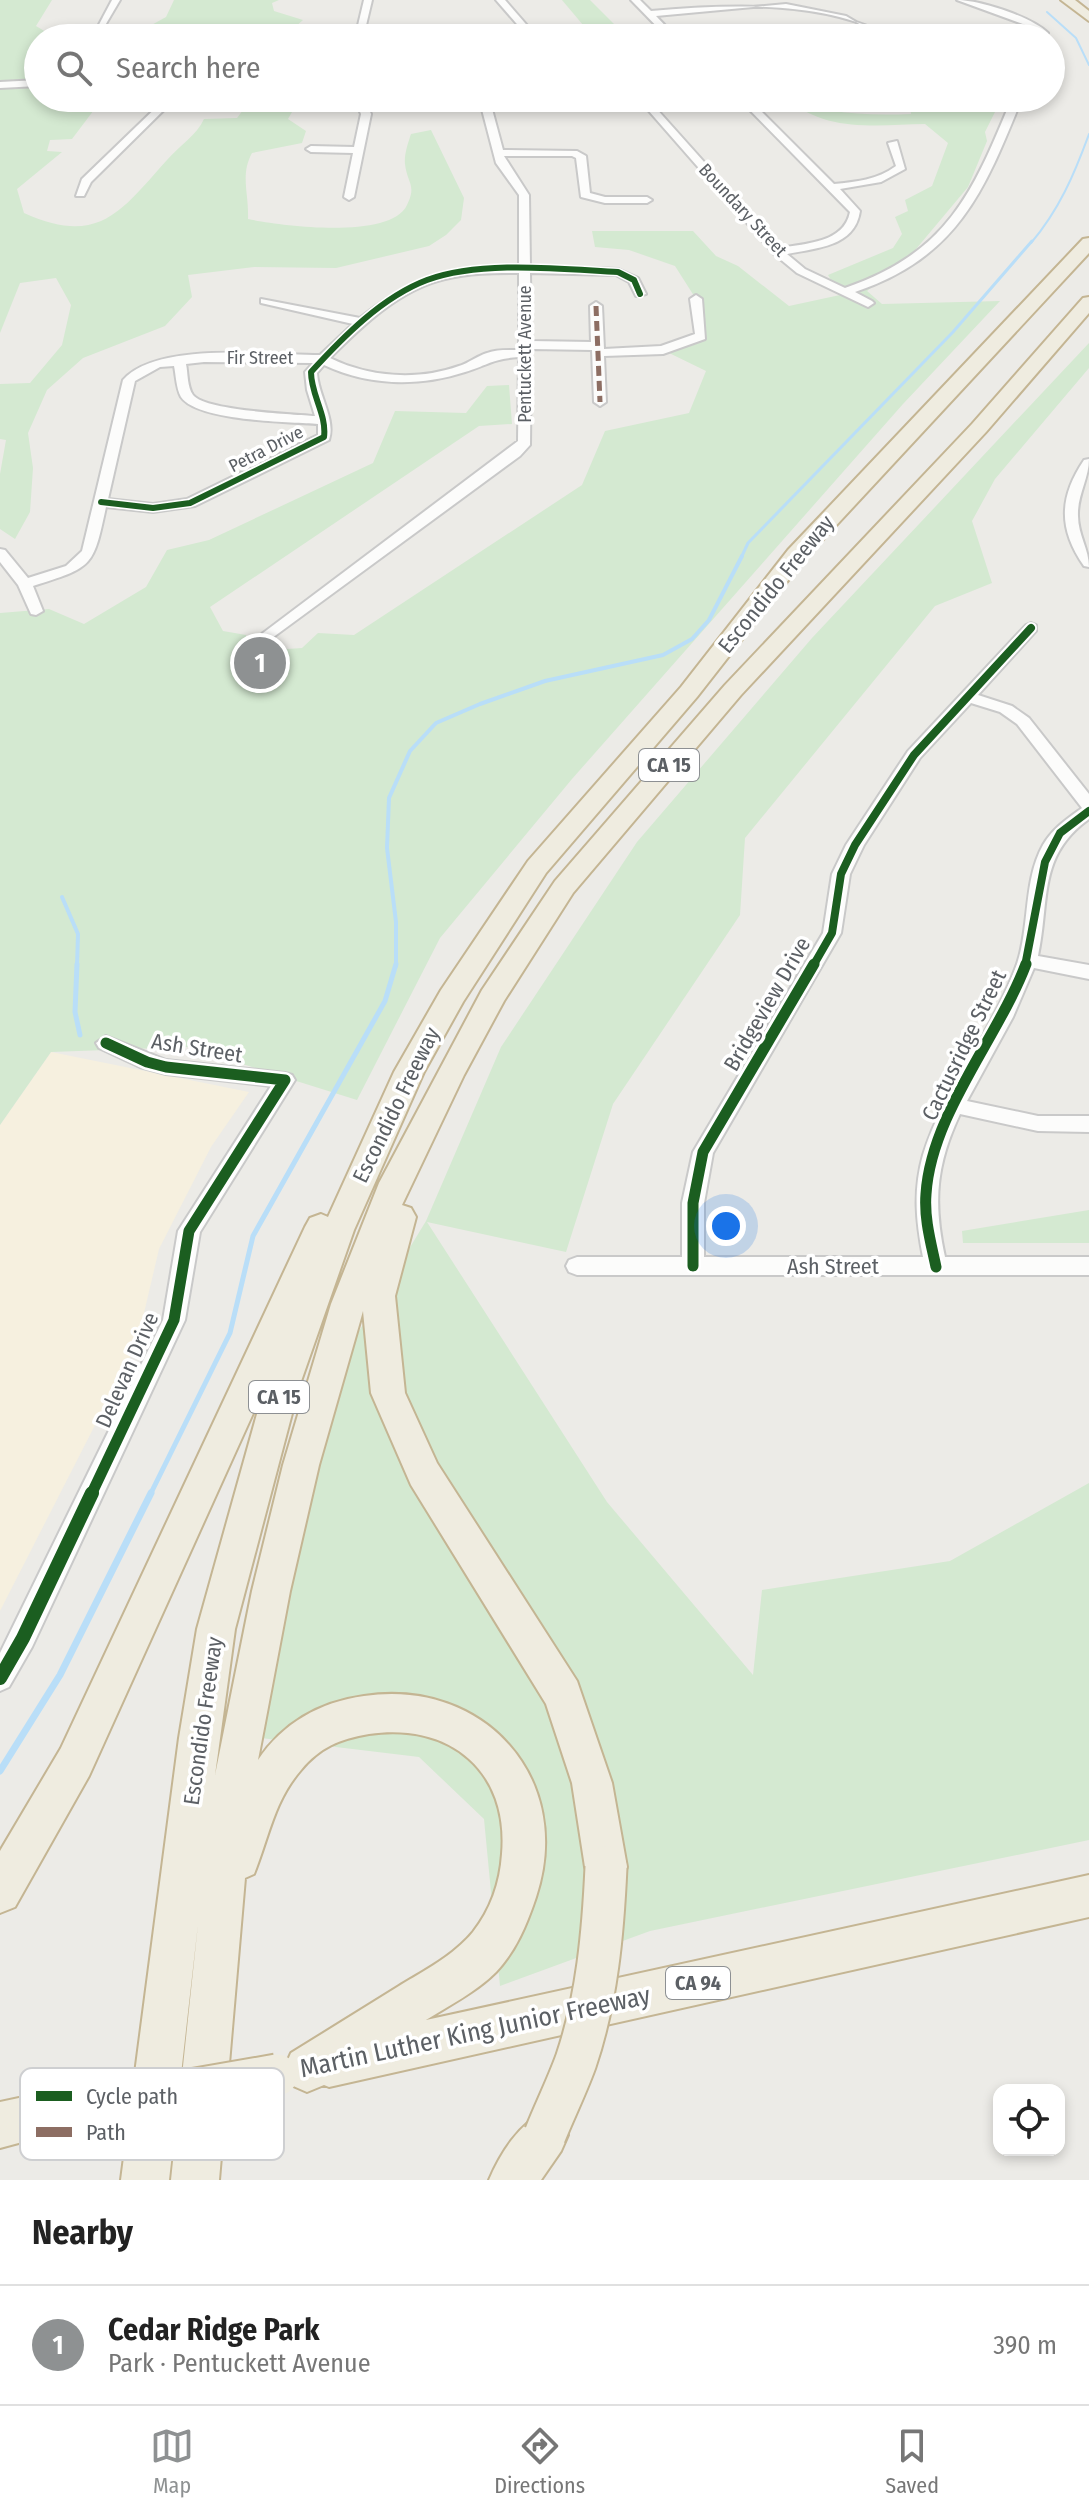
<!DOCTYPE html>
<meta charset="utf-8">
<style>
body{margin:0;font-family:"Fira Sans Condensed",sans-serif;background:#f6f6f6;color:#222}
.controls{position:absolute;right:24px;bottom:24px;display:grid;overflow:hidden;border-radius:16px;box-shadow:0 4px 12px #0003}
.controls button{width:72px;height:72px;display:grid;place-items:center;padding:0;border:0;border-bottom:2px solid #e0e0e0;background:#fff;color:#222;font:40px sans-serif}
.you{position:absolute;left:726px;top:1226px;width:28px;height:28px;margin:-20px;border:6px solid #fff;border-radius:50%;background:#1a73e8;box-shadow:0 0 0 12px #1a73e833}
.badge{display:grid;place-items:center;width:52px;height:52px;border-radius:50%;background:#8e9192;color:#fff;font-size:26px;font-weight:700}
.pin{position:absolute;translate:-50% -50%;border:4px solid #fff;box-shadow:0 2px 8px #0006}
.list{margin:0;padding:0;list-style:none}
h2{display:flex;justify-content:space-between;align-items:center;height:104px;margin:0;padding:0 32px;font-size:34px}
h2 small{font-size:26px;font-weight:400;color:#767676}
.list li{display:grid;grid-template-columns:52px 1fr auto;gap:24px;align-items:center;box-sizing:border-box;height:120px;padding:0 32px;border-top:2px solid #e0e0e0}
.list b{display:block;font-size:30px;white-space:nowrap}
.list p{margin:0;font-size:26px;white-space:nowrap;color:#767676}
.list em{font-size:26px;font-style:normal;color:#767676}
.icon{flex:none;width:44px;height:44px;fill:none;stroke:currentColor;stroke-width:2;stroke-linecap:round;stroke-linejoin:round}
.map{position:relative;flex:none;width:1089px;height:2180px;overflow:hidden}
.search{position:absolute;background:#fff;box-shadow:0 4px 12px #0003;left:24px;right:24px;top:24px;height:88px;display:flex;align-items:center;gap:20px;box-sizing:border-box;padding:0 28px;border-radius:44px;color:#767676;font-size:30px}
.sheet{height:224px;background:#fff}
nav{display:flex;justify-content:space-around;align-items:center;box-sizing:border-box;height:112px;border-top:2px solid #e0e0e0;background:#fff;font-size:22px;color:#767676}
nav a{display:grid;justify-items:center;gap:4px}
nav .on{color:#8e9192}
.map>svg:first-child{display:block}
</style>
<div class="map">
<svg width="1089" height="2180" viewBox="0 0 1089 2180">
<rect width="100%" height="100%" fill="#ecebe7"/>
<!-- commercial -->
<polygon fill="#f6f0df" points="51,1052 249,1092 211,1147 159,1249 137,1343 0,1611 0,1125"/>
<!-- green -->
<g fill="#d4e9d1">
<path d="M 0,0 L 52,0 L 36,26 L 56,38 L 38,38 L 38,98 L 103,98 L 72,139 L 50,140 L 47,151 L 62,152 L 17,189 L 24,213 C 99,247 121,211 167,160 C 179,146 197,135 204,119 L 237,118 L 252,98 L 300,98 L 288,119 L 306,131 L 302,143 L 252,153 C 240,175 249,193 248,219 C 280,226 391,240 407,205 C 417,185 407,183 405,164 C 404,155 408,143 411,134 L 431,130 L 464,198 L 461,220 L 446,235 L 429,246 L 336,268 L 254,267 L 188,275 L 192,297 L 165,326 L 83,358 L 47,390 L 28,433 L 33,468 L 30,512 L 15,539 L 0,529 L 0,474 L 6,440 L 0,439 L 0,384 L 30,383 L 62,345 L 71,305 L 56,278 L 20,283 L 0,333 Z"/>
<polygon points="174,0 279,0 272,3 274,11 303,20 284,37 208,29 175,38 128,38 166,17"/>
<polygon points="562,0 590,0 628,38 594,38"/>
<path d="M 787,98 C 809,98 811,106 829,110 C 856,115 884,115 911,114 L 909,98 L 1002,98 L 985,132 L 987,141 L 968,187 L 911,255 L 867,291 L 882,304 L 1000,301 L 903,404 L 572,779 L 440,938 L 357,1100 L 188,1047 L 51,1052 L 0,1125 L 0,613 L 49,609 L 84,624 L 146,587 L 167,550 L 209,540 L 373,463 L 395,411 L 466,413 L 487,386 L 509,385 L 512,424 L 479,426 L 210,607 L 223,631 L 246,635 L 247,643 L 258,651 L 302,648 L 318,633 L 354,635 L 582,485 L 605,431 L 689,413 L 706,371 L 663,350 L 701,336 L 696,299 L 675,266 L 629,250 L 595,247 L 592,231 L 693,231 L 716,256 L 738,266 L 789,306 L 840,295 L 828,275 L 893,248 L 902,234 L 895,217 L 908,211 L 905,200 L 932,186 L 948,143 L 925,124 C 878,125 824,133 787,98 Z"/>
<polygon points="1089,343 1089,368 995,479 972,521 992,583 935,606 745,838 740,915 613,1104 566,1252 427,1222 607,1502 753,1675 762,1590 950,1561 1089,1483 1089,1840 650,1931 500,1986 484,1819 419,1757 261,1738 315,1473 353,1341 426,1221 501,1047 637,842 812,638"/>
<polygon points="1089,1210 1089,1243 963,1243 962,1231"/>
</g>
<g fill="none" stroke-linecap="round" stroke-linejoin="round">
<!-- stream-far4 -->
<g stroke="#b9def8" stroke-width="2">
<polyline points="1047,12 1076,38 1089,65"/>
<path d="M 1031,243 C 1059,210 1074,175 1089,134"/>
</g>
<!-- stream-far3 -->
<polyline stroke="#b9def8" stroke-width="3" points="741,558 748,543 953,332 1032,241"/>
<!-- stream-far2 -->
<g stroke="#b9def8" stroke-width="4">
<polyline points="62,897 78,934 77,966"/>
<polyline points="396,966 396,922 387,848 389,798 410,751 436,723 480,704 545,681 663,655 692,639 709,620 742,556"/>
</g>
<!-- stream-far1 -->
<g stroke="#b9def8" stroke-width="5">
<polyline points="77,964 75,1012 80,1035"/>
<polyline points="150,1495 230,1333 253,1236 385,1001 396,964"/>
</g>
<!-- stream -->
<polyline stroke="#b9def8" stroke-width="7" points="0,1771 60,1675 151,1493"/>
<!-- minor casing -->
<g stroke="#c9c9c9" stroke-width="4">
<g id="minor">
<polygon points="112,0 120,0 100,34 94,34"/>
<polygon points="364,0 372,0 363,38 355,38"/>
<polygon points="496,0 505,0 538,38 529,38"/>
<path d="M 631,0 L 640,0 L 651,11 C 731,4 826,0 893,38 L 883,38 L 846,16 L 786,4 L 656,16 L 677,38 L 668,38 Z"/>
<path d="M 957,0 C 980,0 1032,17 1048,33 L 1043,38 L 1034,38 L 1039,33 L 1031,27 Z"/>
<polygon points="38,80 38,86 0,88 0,82"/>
<polygon points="166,98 176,98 91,182 84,196 76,196 82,179"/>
<polygon points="354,98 364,98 371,114 354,197 349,200 344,197 353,153 311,152 306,149 311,146 354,147 361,114"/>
<path d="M 479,98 L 489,98 L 503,150 L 577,151 L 586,156 L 590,193 L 605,197 L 647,197 L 652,200 L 647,203 L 605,203 L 581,197 L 576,158 L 572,156 L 504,156 L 529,195 L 530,266 L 618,269 L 638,278 L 646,294 L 636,296 L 629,282 L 616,275 L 530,273 L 531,341 L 591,342 L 590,306 L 596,302 L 602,306 L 604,349 L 661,346 L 695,334 L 690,299 L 696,295 L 702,299 L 705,339 L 663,354 L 604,356 L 606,402 L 600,406 L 594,402 L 592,350 L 531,349 L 530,445 L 520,456 L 268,641 L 260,636 L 263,633 L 518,441 L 519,357 C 491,359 488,365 465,372 C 419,387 368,386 324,365 L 317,373 C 318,395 336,419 329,440 L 195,506 L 153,512 L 106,507 C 93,568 93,567 33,586 L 43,611 L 36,615 L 31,614 L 18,585 L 0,562 L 0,549 L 5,550 L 28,578 L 66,566 L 82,551 L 123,380 C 157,341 270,355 320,355 L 353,324 L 261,303 L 261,299 L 360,318 C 416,274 448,268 519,266 L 519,195 L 496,163 ZM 519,273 L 519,350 C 509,350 497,349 487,353 C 477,356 469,363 459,366 C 417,381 369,377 330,358 C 361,327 400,289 445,279 C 469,273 494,273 519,273 ZM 204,362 L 313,363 L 305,372 L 307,390 L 315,416 C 293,414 206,411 193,395 C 187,387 188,373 186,364 ZM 174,366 C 176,375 176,388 181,397 C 197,421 289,422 318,424 L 318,435 L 187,499 L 153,504 L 108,499 L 135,381 L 160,367 Z"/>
<path d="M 628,98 L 640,98 L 654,106 L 781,248 C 806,243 844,243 850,212 L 738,98 L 748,98 L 834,184 C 856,182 877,180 896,166 L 888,143 L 897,141 L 905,169 L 881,182 L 840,189 L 860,211 C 855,247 816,248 787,254 L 805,269 L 845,288 C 949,252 973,192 1012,98 L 1022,98 C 984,192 958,257 855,292 L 872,301 L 874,303 L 868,307 L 797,273 L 774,254 L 648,110 Z"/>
<path d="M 1089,459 C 1089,479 1077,495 1078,516 C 1078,535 1089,549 1089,567 L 1084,566 C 1058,529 1059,497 1084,460 Z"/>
<path d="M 1031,623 L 1036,625 L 1036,631 L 978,695 L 1012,706 L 1029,718 L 1089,794 L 1089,819 C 1037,856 1050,901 1038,956 L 1089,965 L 1089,979 L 1034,968 L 1013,1017 L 967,1101 L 1038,1116 L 1089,1116 L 1089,1132 L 1038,1131 L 960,1114 C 936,1165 933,1202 945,1257 L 1089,1257 L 1089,1275 L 577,1275 L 569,1272 L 566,1266 L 569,1260 L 577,1257 L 682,1257 L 682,1203 L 693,1152 L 823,933 L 832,874 L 846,845 L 908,751 L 1026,625 ZM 971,703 L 1000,712 L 1017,724 L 1082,808 C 1067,819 1053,828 1043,845 C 1023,881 1030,926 1017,964 C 993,1031 944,1087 923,1155 C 913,1191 916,1221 923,1257 L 704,1257 L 704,1203 L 713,1153 L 841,933 L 850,874 L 864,845 L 920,758 Z"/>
<polygon points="106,1036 166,1060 285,1073 292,1075 295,1080 200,1232 185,1320 32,1647 9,1687 0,1691 0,1653 163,1320 178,1231 271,1086 166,1074 140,1067 99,1048 96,1043"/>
</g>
</g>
<!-- highway casing -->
<g stroke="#c4b593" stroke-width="4">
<g id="highway">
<polygon points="1061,0 1075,0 1089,11 1089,21"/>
<path d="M 1089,238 L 1089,253 L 804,560 L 697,697 L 546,873 L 463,1002 L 424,1072 L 354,1230 L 299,1387 L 235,1629 L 215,1775 L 252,1591 L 283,1465 L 331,1304 L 379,1183 L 482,990 L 555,881 L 725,685 L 972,424 L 1083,298 L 1089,297 L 1089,313 L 986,432 L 741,695 L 573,893 L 504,1001 L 464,1075 L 402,1205 L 411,1208 L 416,1217 L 395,1296 L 405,1393 L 437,1463 L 577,1681 L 612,1783 L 627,1867 L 621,1882 L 606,1888 L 591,1882 L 585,1867 L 572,1783 L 546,1704 L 411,1485 L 371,1393 L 363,1311 L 319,1465 L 290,1591 L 258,1760 C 283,1723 320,1702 364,1696 C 484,1678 575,1779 536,1897 C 527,1924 516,1951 496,1972 C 476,1992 450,2005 426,2020 L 1089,1875 L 1089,1917 L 329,2087 L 324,2085 L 307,2092 L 291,2085 L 284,2069 L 291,2053 C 327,2031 363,2008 399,1986 C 425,1970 453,1956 473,1932 C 491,1909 500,1883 502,1854 C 509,1771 450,1722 369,1734 C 340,1739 320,1747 301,1770 C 274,1801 269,1837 254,1874 L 245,1878 L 219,2180 L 171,2180 L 198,1924 L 169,2180 L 121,2180 L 179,1738 L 197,1629 L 264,1389 L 89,1776 L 15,1907 L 0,1913 L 0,1851 L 61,1748 L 305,1227 L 310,1218 L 321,1214 L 328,1217 L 394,1072 L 441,990 L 528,861 L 681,687 L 788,550 L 1083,239 Z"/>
<polygon points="47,2092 63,2099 70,2115 63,2131 0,2148 0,2102"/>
<path d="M 545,2112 L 561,2119 L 568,2135 L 561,2151 L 541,2180 L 489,2180 C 500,2154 519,2123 545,2112 Z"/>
</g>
</g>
<!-- minor -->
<use href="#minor" fill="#fcfcfb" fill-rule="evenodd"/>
<!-- highway -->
<use href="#highway" fill="#efece0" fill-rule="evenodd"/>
<!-- highway-bridge casing -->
<g stroke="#c4b593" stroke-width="45" stroke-linecap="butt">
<g id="highway-bridge">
<polyline points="47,2115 277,2075"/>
<path d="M 545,2135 C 555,2110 567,2086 576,2061 C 597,1999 603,1933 606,1867"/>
</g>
</g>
<!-- highway-bridge -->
<use href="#highway-bridge" stroke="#efece0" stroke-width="41"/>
<!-- quiet -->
<polyline stroke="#8d6e63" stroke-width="5" stroke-dasharray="10 5" stroke-linecap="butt" points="596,306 600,402"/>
<!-- cycleway-far3 casing -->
<g stroke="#fff" stroke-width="9">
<path id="cycleway-far3" d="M 101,502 L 153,508 L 190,503 L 324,437 C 327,415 311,395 311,372 C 343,337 382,297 427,280 C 481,260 561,269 618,272 L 634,280 L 640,294"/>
</g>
<!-- cycleway-far2 casing -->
<g stroke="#fff" stroke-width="12">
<g id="cycleway-far2">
<polyline points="813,966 832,933 841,874 855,845 914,755 1031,628"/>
<polyline points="1025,966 1045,862 1060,833 1089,811"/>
</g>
</g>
<!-- cycleway-far1 casing -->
<g stroke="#fff" stroke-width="16">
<g id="cycleway-far1">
<polyline points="693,1266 693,1203 703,1152 814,964"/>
<path d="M 936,1267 C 931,1243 924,1219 926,1194 C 931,1114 998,1038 1026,964"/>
<polyline points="91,1495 174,1320 189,1231 285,1080 166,1067 147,1062 106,1043"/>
</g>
</g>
<!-- cycleway casing -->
<g stroke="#fff" stroke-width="19">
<polyline id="cycleway" points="0,1678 23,1638 92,1493"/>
</g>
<!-- cycleway-far3 -->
<use href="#cycleway-far3" stroke="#1b5e20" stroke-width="6"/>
<!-- cycleway-far2 -->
<use href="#cycleway-far2" stroke="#1b5e20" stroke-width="8"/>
<!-- cycleway-far1 -->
<use href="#cycleway-far1" stroke="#1b5e20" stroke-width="11"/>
<!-- cycleway -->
<use href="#cycleway" stroke="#1b5e20" stroke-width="14"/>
</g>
<g text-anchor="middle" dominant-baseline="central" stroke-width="7" stroke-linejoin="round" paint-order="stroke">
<!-- far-street labels -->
<g font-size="18" fill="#5c6065" stroke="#fff">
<text transform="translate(743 210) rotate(47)">Boundary Street</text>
<text transform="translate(525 354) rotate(-90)">Pentuckett Avenue</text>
<text x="260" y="358">Fir Street</text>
<text transform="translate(266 449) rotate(-27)">Petra Drive</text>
</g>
<!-- shield labels -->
<g fill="#fff" stroke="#8d9093" stroke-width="2">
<rect x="639" y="749" width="60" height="32" rx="6"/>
<rect x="249" y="1381" width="60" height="32" rx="6"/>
<rect x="666" y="1967" width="64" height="32" rx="6"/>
</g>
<g font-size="20" font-weight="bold" fill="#5c6065">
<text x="669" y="765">CA 15</text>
<text x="279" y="1397">CA 15</text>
<text x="698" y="1983">CA 94</text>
</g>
<!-- street labels -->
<g font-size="22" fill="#5c6065" stroke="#fff">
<text transform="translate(776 584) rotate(-51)">Escondido Freeway</text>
<text transform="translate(767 1004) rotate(-60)">Bridgeview Drive</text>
<text transform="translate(964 1045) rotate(-64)">Cactusridge Street</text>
<text transform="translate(197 1048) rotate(9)">Ash Street</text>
<text transform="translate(396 1105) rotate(-64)">Escondido Freeway</text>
<text x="833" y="1266">Ash Street</text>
<text transform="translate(127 1370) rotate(-66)">Delevan Drive</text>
<text transform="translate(203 1721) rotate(-82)">Escondido Freeway</text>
</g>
<!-- near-street labels -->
<g font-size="26" fill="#5c6065" stroke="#fff">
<text transform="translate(475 2032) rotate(-12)">Martin Luther King Junior Freeway</text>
</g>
</g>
<!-- legend -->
<rect x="20" y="2068" width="264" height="92" rx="12" fill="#fff" stroke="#cecfd1" stroke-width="2"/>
<rect x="36" y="2091" width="36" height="10" fill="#1b5e20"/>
<rect x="36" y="2127" width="36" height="10" fill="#8d6e63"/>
<g font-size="22" fill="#5c6065">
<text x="86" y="2104">Cycle path</text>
<text x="86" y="2140">Path</text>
</g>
</svg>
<div class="controls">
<button><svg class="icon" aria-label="locate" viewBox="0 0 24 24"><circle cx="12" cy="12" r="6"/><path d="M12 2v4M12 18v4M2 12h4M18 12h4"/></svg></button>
</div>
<div class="you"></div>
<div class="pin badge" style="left:260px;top:663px">1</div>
<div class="search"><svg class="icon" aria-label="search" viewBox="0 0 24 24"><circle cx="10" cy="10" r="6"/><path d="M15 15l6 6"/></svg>Search here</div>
</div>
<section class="sheet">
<h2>Nearby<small></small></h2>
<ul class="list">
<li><span class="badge">1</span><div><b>Cedar Ridge Park</b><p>Park · Pentuckett Avenue</p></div><em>390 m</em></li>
</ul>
</section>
<nav>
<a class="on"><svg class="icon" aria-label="map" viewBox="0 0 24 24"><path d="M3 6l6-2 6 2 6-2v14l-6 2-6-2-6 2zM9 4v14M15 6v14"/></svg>Map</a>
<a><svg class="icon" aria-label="directions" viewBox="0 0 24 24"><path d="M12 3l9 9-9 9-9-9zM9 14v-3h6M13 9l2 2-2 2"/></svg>Directions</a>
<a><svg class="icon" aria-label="saved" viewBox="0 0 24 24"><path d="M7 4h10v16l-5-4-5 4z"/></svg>Saved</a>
</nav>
